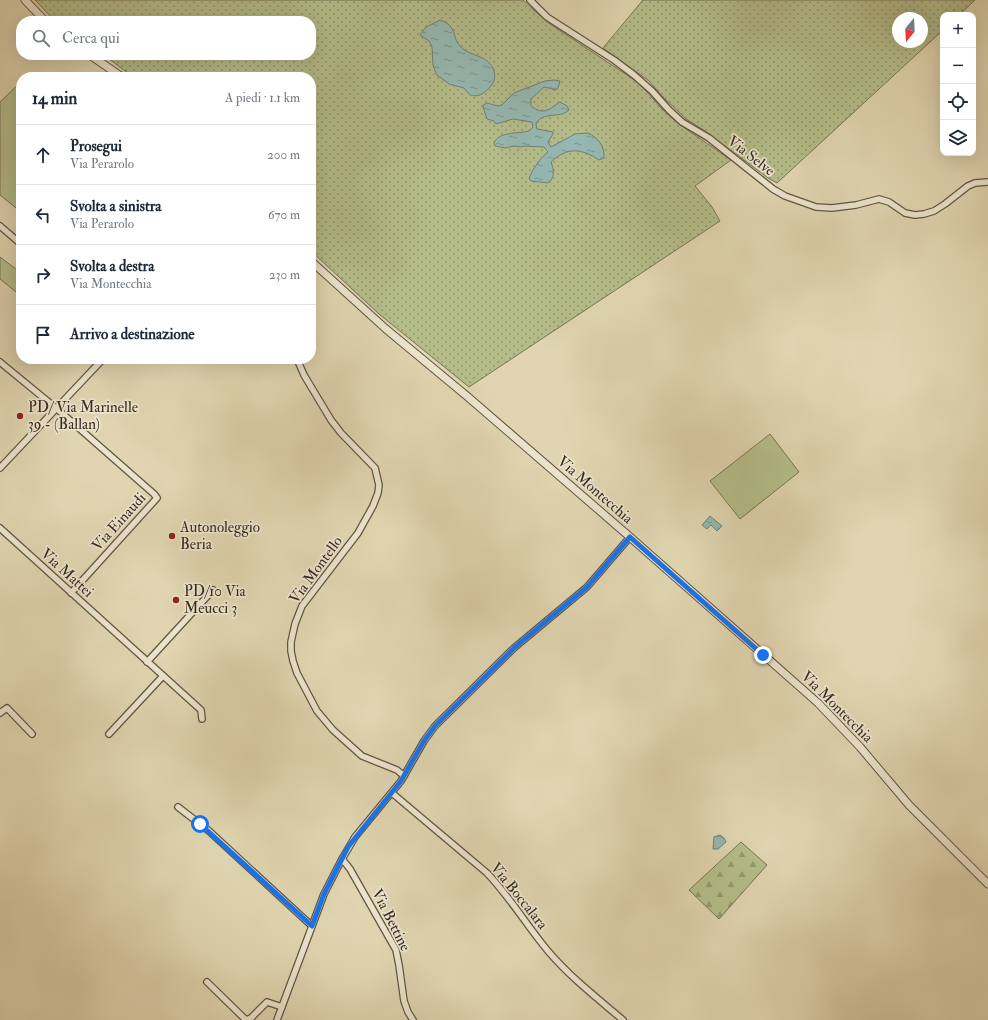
<!DOCTYPE html>
<html lang="it">
<meta charset="utf-8">
<style>
body{margin:0;font-family:"IM FELL Double Pica",serif;background:#f6f6f7;color:#1f2937}
.controls{position:absolute;right:12px;top:12px;display:grid;overflow:hidden;border-radius:8px;box-shadow:0 4px 16px #0002}
.controls button{width:36px;height:36px;display:grid;place-items:center;padding:0;border:0;border-bottom:1px solid #e0e1e3;background:#fff;color:#1f2937;font:20px sans-serif}
.compass{position:absolute;left:892px;top:12px;width:36px;height:36px;border-radius:50%;background:#fff;box-shadow:0 4px 16px #0002;rotate:198deg}
.stop{position:absolute;width:12px;height:12px;margin:-9px;border:3px solid #1a73e8;border-radius:50%;background:#fff}
.stop.end{background:#1a73e8;border-color:#fff;box-shadow:0 1px 4px #0008}
.list{margin:0;padding:0;list-style:none}
h2{display:flex;justify-content:space-between;align-items:center;height:52px;margin:0;padding:0 16px;font-size:17px}
h2 small{font-size:13px;font-weight:400;color:#747a83}
.list li{display:grid;grid-template-columns:26px 1fr auto;gap:12px;align-items:center;box-sizing:border-box;height:60px;padding:0 16px;border-top:1px solid #e0e1e3}
.list b{display:block;font-size:15px;white-space:nowrap}
.list p{margin:0;font-size:13px;white-space:nowrap;color:#747a83}
.list em{font-size:13px;font-style:normal;color:#747a83}
.icon{flex:none;width:22px;height:22px;fill:none;stroke:currentColor;stroke-width:2;stroke-linecap:round;stroke-linejoin:round}
.map{position:relative;flex:none;width:988px;height:1020px;overflow:hidden}
.search{position:absolute;background:#fff;box-shadow:0 4px 16px #0002;left:16px;top:16px;width:300px;height:44px;display:flex;align-items:center;gap:10px;box-sizing:border-box;padding:0 14px;border-radius:16px;color:#747a83;font-size:15px}
.panel{position:absolute;background:#fff;box-shadow:0 4px 16px #0002;left:16px;top:72px;width:300px;height:292px;border-radius:16px}
.map>svg:first-child{display:block}
</style>
<div class="map">
<svg width="988" height="1020" viewBox="0 0 988 1020">
<defs>
<pattern id="grass-dots" width="8" height="8" patternUnits="userSpaceOnUse"><rect width="8" height="8" fill="#b4bd8a"/><path d="M2 2h.1M6 6h.1" fill="none" stroke="#939a70" stroke-width="1.8" stroke-linecap="round"/></pattern>
<pattern id="forest-firs" width="22" height="20" patternUnits="userSpaceOnUse"><rect width="22" height="20" fill="#b4bd8a"/><path d="M5 1l3.5 6h-7zM16 11l3.5 6h-7z" fill="#939a70"/></pattern>
<pattern id="water-ripples" width="26" height="14" patternUnits="userSpaceOnUse"><rect width="26" height="14" fill="#95b8b2"/><path d="M2 4q2-2 4 0t4 0M15 11q2-2 4 0t4 0" fill="none" stroke="#7b9690"/></pattern>
</defs>
<rect width="100%" height="100%" fill="#e0d5b0"/>
<filter id="stains"><feTurbulence type="fractalNoise" baseFrequency=".005" numOctaves="4"/><feColorMatrix values="0 0 0 0 .2 0 0 0 0 .09 0 0 0 0 .02 0 0 0 .5 -.17"/></filter>
<radialGradient id="worn" r=".72"><stop offset=".6" stop-color="#630" stop-opacity="0"/><stop offset="1" stop-color="#630" stop-opacity=".3"/></radialGradient>
<!-- grass -->
<g fill="url(#grass-dots)" stroke="#767456" fill-rule="evenodd">
<polygon points="35,0 523,0 547,22 639,83 661,108 679,124 731,160 695,186 712,207 720,221 469,387 379,314 311,251 311,77 133,77 104,55 311,55 311,21 55,21"/>
<path d="M 643,0 L 975,0 L 959,15 L 943,15 L 943,30 L 777,183 L 768,178 L 702,129 L 686,119 L 663,97 L 649,81 L 603,48 ZM 898,18 L 922,18 L 922,42 L 898,42 Z"/>
</g>
<!-- forest -->
<polygon fill="url(#forest-firs)" stroke="#767456" points="741,842 767,865 719,919 689,890"/>
<!-- park -->
<g fill="#b4bd8a" stroke="#767456">
<polygon points="21,82 21,212 0,195 0,102"/>
<polygon points="0,257 21,273 21,296 0,279"/>
<polygon points="770,434 799,472 740,519 710,481"/>
</g>
<!-- water -->
<g fill="url(#water-ripples)" stroke="#707f78">
<path d="M 440,20 C 458,26 452,38 460,46 C 469,57 489,54 494,71 C 496,79 493,85 487,90 C 482,95 477,97 470,95 L 464,88 L 449,84 L 437,75 L 435,71 L 433,65 L 432,47 L 429,41 L 420,35 L 426,27 Z"/>
<path d="M 554,80 L 560,81 L 558,88 L 556,90 L 544,87 L 531,99 L 531,106 C 544,116 549,109 560,102 L 567,106 L 569,110 C 560,119 542,111 536,124 L 537,129 L 553,132 L 553,134 L 548,142 L 551,147 L 575,134 L 588,133 C 598,138 605,146 604,158 L 599,160 C 581,148 567,147 551,162 C 554,170 555,178 548,183 L 531,181 L 529,179 C 531,171 542,156 548,152 L 544,147 L 524,146 L 521,147 L 514,146 L 505,148 L 495,146 L 494,143 C 499,131 518,134 529,131 L 533,127 L 532,122 L 513,119 L 496,124 L 494,121 L 487,119 L 483,107 L 483,105 L 487,103 L 498,106 L 502,105 L 514,93 L 545,81 Z"/>
<polygon points="710,516 722,526 717,531 711,525 707,529 702,525"/>
<polygon points="720,835 724,838 726,842 718,849 713,849 714,837"/>
</g>
<g fill="none" stroke-linecap="round" stroke-linejoin="round">
<!-- minor casing -->
<g stroke="#625545" stroke-width="8">
<g id="minor">
<polyline points="530,0 547,17 614,60 634,75 652,91 669,110 682,122 709,138 773,189 785,196 816,207 832,208 856,205 879,199 889,202 905,213 915,215 924,214 934,211 945,204 968,186 975,183 988,182"/>
<polyline points="0,226 21,244"/>
<polyline points="297,359 304,375 331,420 341,433 375,468 379,485 378,493 373,506 358,533 302,606 295,624 291,642 291,651 293,661 297,673 317,711 333,730 362,756 397,770 404,776"/>
<polyline points="0,362 56,408 154,494 157,498 71,593"/>
<polyline points="0,468 103,359"/>
<polyline points="0,528 201,710 202,719"/>
<polyline points="147,662 213,590"/>
<polyline points="0,713 7,708 32,734"/>
<polyline points="109,734 163,676"/>
<path d="M 392,793 L 487,873 C 510,897 527,926 548,951 C 570,977 597,998 623,1020"/>
<polyline points="178,807 209,831 312,926"/>
<polyline points="342,859 350,869 396,950 399,965 404,1001 408,1012 413,1020"/>
<polyline points="207,982 246,1020 251,1018 267,1002 282,1007"/>
<polyline points="277,1020 324,894 342,859 355,837 401,781 424,741 435,726 514,648 587,587 630,537"/>
</g>
</g>
<!-- tertiary casing -->
<g stroke="#625545" stroke-width="9">
<g id="tertiary">
<polyline points="25,0 45,21"/>
<polyline points="90,55 122,77"/>
<polyline points="311,261 386,329 468,397 630,537 818,703 860,747 909,805 988,884"/>
</g>
</g>
<!-- minor -->
<use href="#minor" stroke="#ebe4cc" stroke-width="5.5"/>
<!-- tertiary -->
<use href="#tertiary" stroke="#ebe4cc" stroke-width="7"/>
</g>
<g fill="none" stroke-linecap="round" stroke-linejoin="round">
<!-- route -->
<polyline stroke="#1a73e8" stroke-width="5" points="200,824 312,926 324,894 348,847 401,781 424,741 435,726 514,648 587,587 630,537 763,655"/>
</g>
<!-- markers -->
<g fill="#8f2418" stroke="#ebe4cc" stroke-width="1.5">
<circle cx="20" cy="416" r="4"/>
<circle cx="172" cy="536" r="4"/>
<circle cx="176" cy="600" r="4"/>
</g>
<g text-anchor="middle" dominant-baseline="central" stroke-width="3.5" stroke-linejoin="round" paint-order="stroke">
<!-- street labels -->
<g font-size="15" fill="#382a21" stroke="#ebe4cc">
<text transform="translate(751 156) rotate(38)">Via Selve</text>
<text transform="translate(595 490) rotate(41)">Via Montecchia</text>
<text transform="translate(119 522) rotate(-48)">Via Einaudi</text>
<text transform="translate(316 570) rotate(-54)">Via Montello</text>
<text transform="translate(67 573) rotate(42)">Via Mattei</text>
<text transform="translate(837 707) rotate(45)">Via Montecchia</text>
<text transform="translate(519 896) rotate(51)">Via Boccalara</text>
<text transform="translate(391 920) rotate(63)">Via Bettine</text>
</g>
<!-- poi labels -->
<g font-size="15" fill="#382a21" stroke="#ebe4cc" text-anchor="start">
<text x="28" y="407">PD/ Via Marinelle<tspan x="28" dy="17">39 - (Ballan)</tspan></text>
<text x="180" y="527">Autonoleggio<tspan x="180" dy="17">Beria</tspan></text>
<text x="184" y="591">PD/10 Via<tspan x="184" dy="17">Meucci 3</tspan></text>
</g>
</g>
<rect width="100%" height="100%" filter="url(#stains)"/>
<rect width="100%" height="100%" fill="url(#worn)"/>
</svg>
<div class="controls">
<button>+</button>
<button>−</button>
<button><svg class="icon" aria-label="locate" viewBox="0 0 24 24"><circle cx="12" cy="12" r="6"/><path d="M12 2v4M12 18v4M2 12h4M18 12h4"/></svg></button>
<button><svg class="icon" aria-label="layers" viewBox="0 0 24 24"><path d="M12 4l9 5-9 5-9-5zM3 14l9 5 9-5"/></svg></button>
</div>
<svg class="compass" viewBox="-18 -18 36 36"><path d="M0-13l5 13h-10z" fill="#e53935"/><path d="M0 13l5-13h-10z" fill="#747a83"/></svg>
<div class="stop" style="left:200px;top:824px"></div>
<div class="stop end" style="left:763px;top:655px"></div>
<div class="search"><svg class="icon" aria-label="search" viewBox="0 0 24 24"><circle cx="10" cy="10" r="6"/><path d="M15 15l6 6"/></svg>Cerca qui</div>
<section class="panel">
<h2>14 min<small>A piedi · 1.1 km</small></h2>
<ul class="list">
<li><svg class="icon" aria-label="ahead" viewBox="0 0 24 24"><path d="M12 20V5M6 11l6-6 6 6"/></svg><div><b>Prosegui</b><p>Via Perarolo</p></div><em>200 m</em></li>
<li><svg class="icon" aria-label="left" viewBox="0 0 24 24"><path d="M17 20v-9H6M10 6l-5 5 5 5"/></svg><div><b>Svolta a sinistra</b><p>Via Perarolo</p></div><em>670 m</em></li>
<li><svg class="icon" aria-label="right" viewBox="0 0 24 24"><path d="M7 20v-9h11M14 6l5 5-5 5"/></svg><div><b>Svolta a destra</b><p>Via Montecchia</p></div><em>230 m</em></li>
<li><svg class="icon" aria-label="arrive" viewBox="0 0 24 24"><path d="M6 21V4h12l-3 4 3 4H6"/></svg><div><b>Arrivo a destinazione</b></div></li>
</ul>
</section>
</div>
